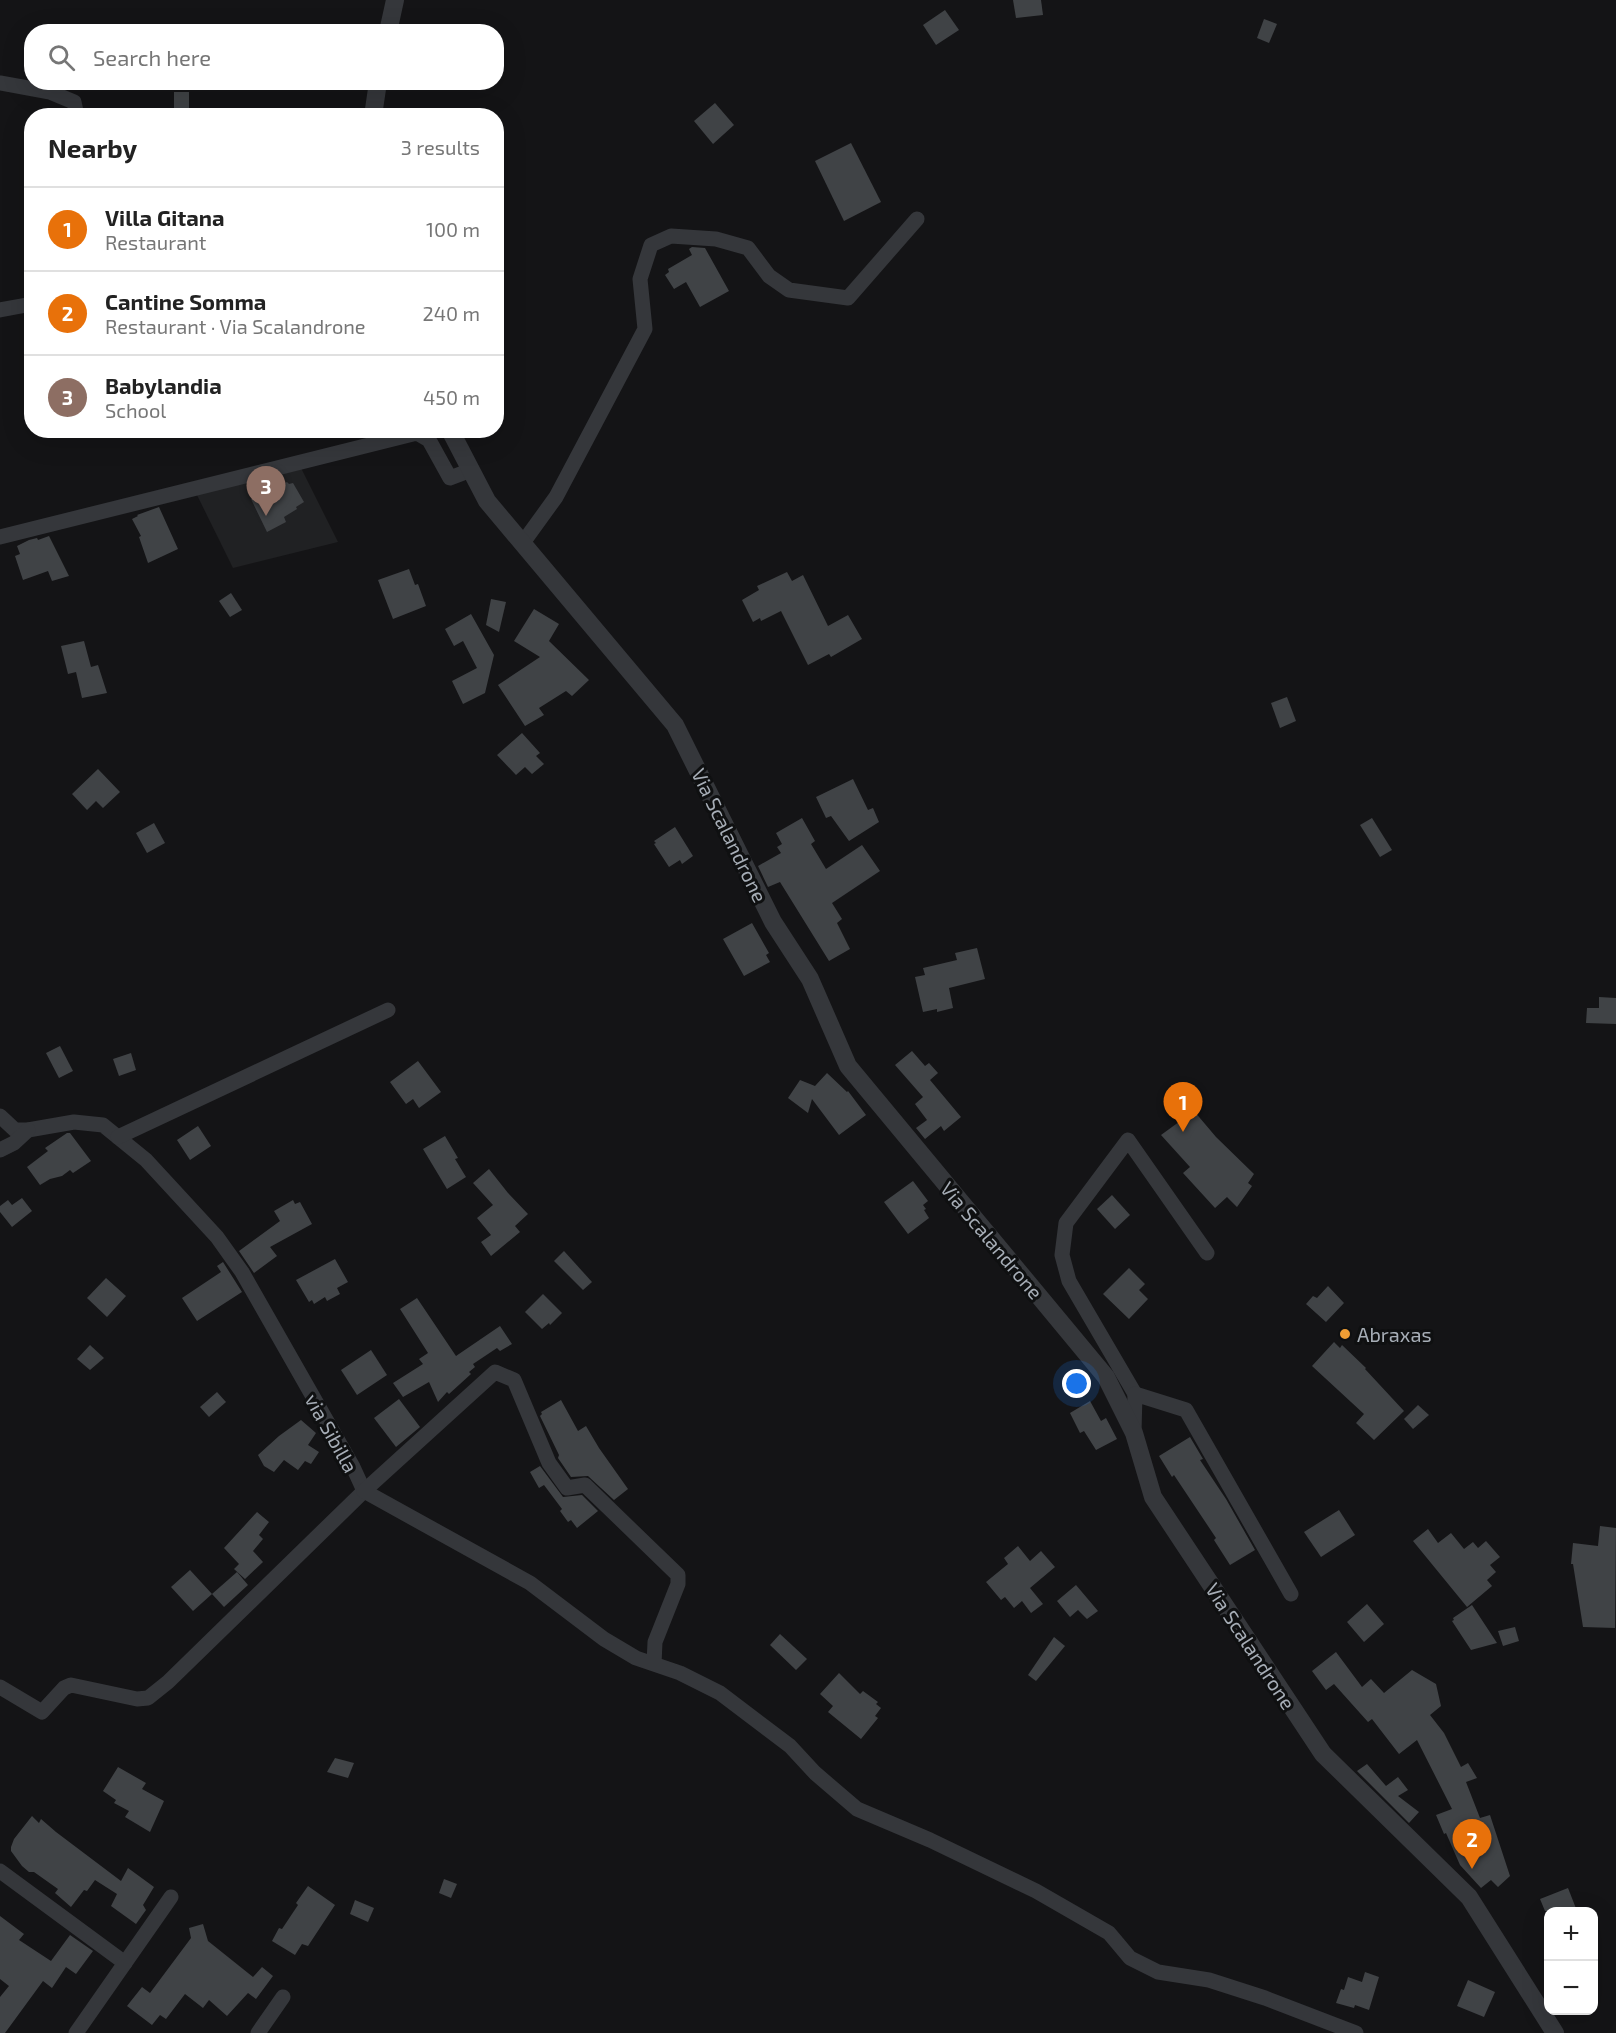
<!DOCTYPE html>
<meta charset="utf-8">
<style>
body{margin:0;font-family:"Exo 2",sans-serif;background:#f6f6f6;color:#222}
.controls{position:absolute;right:18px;bottom:18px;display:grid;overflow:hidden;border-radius:12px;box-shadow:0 6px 24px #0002}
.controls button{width:54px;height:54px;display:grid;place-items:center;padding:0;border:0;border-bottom:2px solid #e0e0e0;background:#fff;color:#222;font:30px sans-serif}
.you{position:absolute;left:1077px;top:1384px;width:21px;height:21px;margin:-15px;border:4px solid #fff;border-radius:50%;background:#1a73e8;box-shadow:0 0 0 9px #1a73e833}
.badge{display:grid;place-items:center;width:39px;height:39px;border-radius:50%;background:#d93025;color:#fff;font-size:20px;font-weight:700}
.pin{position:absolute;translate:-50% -50px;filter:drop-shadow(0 2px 3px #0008)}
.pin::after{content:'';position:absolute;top:32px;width:21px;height:18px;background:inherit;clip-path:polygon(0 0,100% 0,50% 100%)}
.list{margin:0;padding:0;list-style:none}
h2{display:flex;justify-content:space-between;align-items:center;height:78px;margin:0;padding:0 24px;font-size:26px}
h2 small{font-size:20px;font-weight:400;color:#767676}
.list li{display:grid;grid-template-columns:39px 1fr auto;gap:18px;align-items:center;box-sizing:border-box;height:84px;padding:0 24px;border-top:2px solid #e0e0e0}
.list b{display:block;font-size:22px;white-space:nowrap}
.list p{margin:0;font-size:20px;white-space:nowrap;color:#767676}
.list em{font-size:20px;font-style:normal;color:#767676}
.icon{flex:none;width:33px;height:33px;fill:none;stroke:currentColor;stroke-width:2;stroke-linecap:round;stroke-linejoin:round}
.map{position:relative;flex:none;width:1616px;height:2033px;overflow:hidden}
.search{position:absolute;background:#fff;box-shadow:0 6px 24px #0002;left:24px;top:24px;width:480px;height:66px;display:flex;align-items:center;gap:15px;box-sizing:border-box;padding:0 21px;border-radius:24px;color:#767676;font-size:22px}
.panel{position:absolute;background:#fff;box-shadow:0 6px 24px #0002;left:24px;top:108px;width:480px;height:330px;border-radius:24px}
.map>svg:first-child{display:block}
</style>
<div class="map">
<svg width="1616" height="2033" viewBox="0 0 1616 2033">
<rect width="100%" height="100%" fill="#141416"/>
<!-- built -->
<polygon fill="#202123" points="299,464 338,542 233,568 195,491"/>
<!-- building -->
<g fill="#404346">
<polygon points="1013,0 1041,0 1043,15 1016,18"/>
<polygon points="945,10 959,30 936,45 923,25"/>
<polygon points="1264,19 1277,24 1269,43 1257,38"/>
<polygon points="174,92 189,92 189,110 174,109"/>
<polygon points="715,103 734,125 713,144 694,121"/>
<polygon points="851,143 881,202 844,221 815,161"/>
<polygon points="692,247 705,248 729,291 700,307 686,282 674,289 665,275 669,272 668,269 692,255 689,249"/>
<polygon points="287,482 289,484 293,483 304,502 296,507 297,509 284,517 286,522 267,532 251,499"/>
<polygon points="159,507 178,549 148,563 139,537 141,536 132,519 138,516 137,515"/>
<polygon points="49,536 69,576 52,581 48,571 23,580 15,556 20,554 17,546 29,540 37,538 38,540"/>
<polygon points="409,569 415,585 418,584 426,606 393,619 378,580"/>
<polygon points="787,572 792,581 803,575 828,626 848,615 862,639 831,657 829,654 808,665 781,611 761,621 760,618 753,622 742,600 759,590 757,586"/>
<polygon points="231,593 242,610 230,617 219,601"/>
<polygon points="491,599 506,602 499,632 486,625"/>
<polygon points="534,609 559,624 549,641 589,680 572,696 566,691 539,708 544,715 525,726 498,685 540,657 514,641"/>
<polygon points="471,614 494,655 485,693 463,704 452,681 477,668 463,641 454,646 445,629"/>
<polygon points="84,641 91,667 98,665 107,693 82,698 76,672 68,674 61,646"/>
<polygon points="1287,697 1296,721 1280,728 1271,703"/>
<polygon points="522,733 540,753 536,756 544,764 532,774 525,767 516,775 497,755"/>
<polygon points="98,769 120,792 103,808 96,801 87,810 72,794"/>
<polygon points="853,779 868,810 873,808 879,822 849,841 831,816 826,818 816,797"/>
<polygon points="802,818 815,841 811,844 826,869 862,845 880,871 832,903 842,919 837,923 850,949 829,961 780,882 768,887 758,866 781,853 777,847 782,844 776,833"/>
<polygon points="1372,818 1392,850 1380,857 1360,825"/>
<polygon points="154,823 165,843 147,853 136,833"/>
<polygon points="675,827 693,856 682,864 680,860 669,867 654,844 656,843 654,841"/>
<polygon points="752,923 769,953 766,955 770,962 744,976 723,939"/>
<polygon points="977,948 985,979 949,988 953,1008 937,1012 937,1009 923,1012 915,977 925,975 923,968 957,960 955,953"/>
<polygon points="1599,997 1616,998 1616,1024 1586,1023 1587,1008 1599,1008"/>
<polygon points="60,1046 73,1071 59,1078 46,1053"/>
<polygon points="912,1051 925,1066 929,1063 938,1073 930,1080 961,1117 944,1131 941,1126 925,1139 916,1128 927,1120 915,1104 923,1097 895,1065"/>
<polygon points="131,1053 136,1070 119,1076 113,1059"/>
<polygon points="418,1061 441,1092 419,1108 413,1099 406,1104 390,1082"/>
<polygon points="827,1073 847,1092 848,1091 866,1115 839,1135 812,1099 808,1113 788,1098 800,1080 815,1086"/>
<polygon points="1194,1111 1216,1137 1254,1174 1248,1183 1252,1186 1237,1207 1227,1197 1215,1208 1183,1173 1190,1167 1161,1135"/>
<polygon points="198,1126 211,1146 190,1160 177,1140"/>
<polygon points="67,1133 70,1133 91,1161 73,1173 70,1170 62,1176 50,1179 40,1185 27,1167 48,1151 45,1148"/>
<polygon points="445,1136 458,1158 455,1159 466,1177 447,1189 423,1149"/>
<polygon points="489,1169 508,1193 528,1214 515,1226 520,1232 491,1256 481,1242 491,1235 477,1218 493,1205 473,1183"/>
<polygon points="913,1181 928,1201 923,1205 926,1209 924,1210 929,1218 908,1234 884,1202"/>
<polygon points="1112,1195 1130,1215 1115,1229 1097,1209"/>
<polygon points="22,1198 32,1211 12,1227 0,1212 0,1206 8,1200 12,1205"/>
<polygon points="293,1200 295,1204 300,1202 312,1224 270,1247 277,1256 254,1273 239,1251 280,1221 274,1211"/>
<polygon points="564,1251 592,1282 583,1290 554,1261"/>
<polygon points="335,1259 348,1282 337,1288 340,1294 327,1301 325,1297 314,1304 312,1300 309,1302 296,1280"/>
<polygon points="223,1262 242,1292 197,1321 182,1298 221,1272 217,1266"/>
<polygon points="1129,1268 1145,1284 1139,1290 1148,1299 1129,1319 1103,1294"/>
<polygon points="106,1278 126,1296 107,1317 87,1298"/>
<polygon points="1328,1286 1344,1303 1326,1322 1306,1304 1313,1296 1317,1298"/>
<polygon points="543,1294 562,1313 550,1325 549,1323 542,1329 525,1312"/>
<polygon points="417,1298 456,1356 500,1326 512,1344 500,1351 497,1348 473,1364 475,1367 469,1372 471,1374 449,1394 447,1392 438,1402 429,1382 403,1397 393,1383 423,1364 419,1359 428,1353 400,1309"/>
<polygon points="1334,1342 1340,1348 1342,1345 1366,1368 1365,1369 1404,1411 1374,1440 1356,1423 1364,1414 1312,1366"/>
<polygon points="90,1345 104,1358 90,1370 77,1359"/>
<polygon points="371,1350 387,1375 357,1395 341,1370"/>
<polygon points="217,1392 226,1402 209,1417 200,1407"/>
<polygon points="399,1399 420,1427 396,1447 374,1418"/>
<polygon points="561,1400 578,1431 586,1426 599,1448 628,1489 614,1500 588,1476 571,1477 558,1458 559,1455 540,1416 542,1414 541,1412"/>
<polygon points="1090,1401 1101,1421 1106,1418 1117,1439 1096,1450 1084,1431 1080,1433 1070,1413"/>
<polygon points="1418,1405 1429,1415 1413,1429 1404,1419"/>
<polygon points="301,1420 316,1433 308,1445 319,1452 311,1464 305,1461 298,1470 284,1460 274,1472 264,1466 258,1455 279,1436"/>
<polygon points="1190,1437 1203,1459 1200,1460 1226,1499 1255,1550 1230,1565 1214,1540 1216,1538 1174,1475 1172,1477 1159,1456"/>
<polygon points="540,1466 563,1497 582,1495 598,1511 577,1528 571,1520 568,1522 560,1511 562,1509 544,1485 539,1488 530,1472"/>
<polygon points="1339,1510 1355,1535 1321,1557 1304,1532"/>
<polygon points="257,1512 269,1522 259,1535 263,1539 253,1551 263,1562 245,1579 234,1569 239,1564 224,1548"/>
<polygon points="1600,1526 1616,1528 1615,1628 1583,1627 1573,1564 1571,1564 1573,1543 1598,1546"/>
<polygon points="1428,1529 1438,1543 1451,1533 1464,1549 1473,1542 1478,1548 1486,1541 1500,1557 1490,1565 1496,1572 1487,1580 1492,1586 1467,1607 1413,1541"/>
<polygon points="1018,1546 1030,1561 1041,1551 1055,1567 1030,1588 1043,1604 1031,1613 1022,1601 1014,1608 1005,1597 1001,1600 986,1582 1008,1564 1004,1558"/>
<polygon points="190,1570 212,1594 193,1611 171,1587"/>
<polygon points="237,1572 248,1585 224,1607 212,1594"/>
<polygon points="1076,1585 1098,1611 1087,1619 1078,1610 1070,1617 1057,1601"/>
<polygon points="1367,1604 1384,1624 1364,1642 1347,1622"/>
<polygon points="1472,1605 1497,1643 1471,1650 1452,1621 1454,1620 1453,1618"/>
<polygon points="1515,1627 1519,1641 1503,1646 1498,1631"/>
<polygon points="780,1634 807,1659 796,1670 770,1645"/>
<polygon points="1054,1637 1065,1646 1036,1681 1028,1675"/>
<polygon points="1336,1652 1362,1687 1371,1679 1384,1693 1412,1670 1436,1684 1441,1706 1430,1715 1444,1733 1461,1767 1468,1763 1477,1778 1466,1782 1480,1818 1490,1815 1510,1876 1498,1887 1491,1880 1481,1888 1460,1865 1446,1833 1444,1834 1436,1815 1452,1809 1417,1740 1399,1754 1372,1719 1368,1722 1334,1684 1326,1690 1312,1671"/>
<polygon points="839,1673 860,1694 863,1691 878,1702 876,1704 881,1708 875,1716 878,1718 861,1739 828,1712 833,1706 820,1694"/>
<polygon points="335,1758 354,1763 348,1778 327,1772"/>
<polygon points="1367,1764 1386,1786 1398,1777 1408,1790 1398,1796 1419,1812 1409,1823 1357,1771"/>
<polygon points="118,1767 146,1783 142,1789 164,1801 150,1832 125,1817 129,1811 114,1803 116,1800 103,1791"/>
<polygon points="32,1816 39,1823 41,1819 56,1832 121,1881 128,1868 154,1887 143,1905 146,1910 136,1924 111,1906 117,1894 95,1880 87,1891 84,1890 71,1907 55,1893 58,1889 34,1872 29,1872 22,1866 11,1851 11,1847 14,1839"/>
<polygon points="444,1879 457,1884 451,1898 439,1893"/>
<polygon points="308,1886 335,1905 308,1946 302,1944 295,1955 272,1941 279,1928 282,1929 298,1905 296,1903"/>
<polygon points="1568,1888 1577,1911 1545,1911 1540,1899"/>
<polygon points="355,1900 374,1908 368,1922 350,1914"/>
<polygon points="0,1916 24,1934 19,1940 51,1961 70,1935 93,1951 76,1974 66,1967 52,1988 43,1981 5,2033 0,2033 0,1997 9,1986 0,1979"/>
<polygon points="203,1924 208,1941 253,1977 262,1967 273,1976 256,1999 248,1993 227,2016 209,2000 203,2008 185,1994 166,2019 160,2015 152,2025 127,2006 142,1987 150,1993 191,1938 189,1928"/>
<polygon points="1365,1972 1379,1977 1369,2010 1355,2005 1354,2008 1336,2003 1341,1989 1344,1990 1348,1977 1362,1982"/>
<polygon points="1468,1980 1495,1992 1484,2017 1457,2006"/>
</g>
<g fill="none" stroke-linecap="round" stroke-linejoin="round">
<!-- minor -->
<g stroke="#35373b" stroke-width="15">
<polyline points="0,83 50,92 74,102 77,116"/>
<polyline points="0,310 32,304"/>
<polyline points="0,537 417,433 429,440 450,478 471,470"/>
<polyline points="522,544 556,497 645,329 640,279 651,245 671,236 716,239 748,248 769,276 789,290 848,298 917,219"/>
<polyline points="0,1116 15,1130 28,1130 74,1122 103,1125 146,1160 217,1237 242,1272 353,1467 364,1491 168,1682 148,1698 137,1699 71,1685 64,1688 42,1712 0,1687"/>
<polyline points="118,1137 388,1010"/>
<polyline points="0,1150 14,1143 28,1130"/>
<polyline points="1135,1394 1069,1281 1062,1255 1066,1223 1128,1140 1207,1253"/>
<polyline points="1134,1432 1135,1394 1186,1410 1291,1594"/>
<polyline points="654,1664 655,1642 678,1584 678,1575 585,1485 567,1488 549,1463 514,1380 495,1372 364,1491 530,1583 604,1639 636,1658 680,1673 720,1693 790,1746 815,1773 857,1809 930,1840 1036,1891 1109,1933 1130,1958 1158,1972 1209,1980 1265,1998 1356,2033"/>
<polyline points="0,1871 125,1963"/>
<polyline points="76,2033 171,1897"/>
<polyline points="258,2033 283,1997"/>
</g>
<!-- tertiary -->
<g stroke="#35373b" stroke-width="18">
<polyline points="388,32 395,0"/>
<polyline points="373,116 378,82"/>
<polyline points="450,430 487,501 675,725 773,922 810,979 848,1066 1106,1377 1134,1433 1153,1497 1323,1754 1469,1897 1555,2033"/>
</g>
</g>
<!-- markers -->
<circle fill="#ef9d34" stroke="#0f1011" stroke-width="2" cx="1345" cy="1334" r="6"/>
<g text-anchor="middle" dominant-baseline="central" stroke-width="6" stroke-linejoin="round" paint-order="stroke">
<!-- street labels -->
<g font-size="20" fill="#a6adb6" stroke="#0f1011">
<text transform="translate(730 835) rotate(64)">Via Scalandrone</text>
<text transform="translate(992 1240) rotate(50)">Via Scalandrone</text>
<text transform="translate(332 1433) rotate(61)">via Sibilla</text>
<text transform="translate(1251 1646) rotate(57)">Via Scalandrone</text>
</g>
<!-- poi labels -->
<g font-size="20" fill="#a6adb6" stroke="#0f1011" text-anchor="start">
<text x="1357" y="1334">Abraxas</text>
</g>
</g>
</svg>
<div class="controls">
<button>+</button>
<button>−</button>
</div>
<div class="you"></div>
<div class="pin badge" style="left:1183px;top:1132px;background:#e8710a">1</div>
<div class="pin badge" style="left:1472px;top:1869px;background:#e8710a">2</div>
<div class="pin badge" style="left:266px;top:516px;background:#8d6e63">3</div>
<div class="search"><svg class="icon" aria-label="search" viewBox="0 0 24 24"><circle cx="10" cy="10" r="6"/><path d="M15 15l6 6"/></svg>Search here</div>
<section class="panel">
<h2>Nearby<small>3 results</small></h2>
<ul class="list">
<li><span class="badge" style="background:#e8710a">1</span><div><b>Villa Gitana</b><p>Restaurant</p></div><em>100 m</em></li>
<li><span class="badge" style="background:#e8710a">2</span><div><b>Cantine Somma</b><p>Restaurant · Via Scalandrone</p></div><em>240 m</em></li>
<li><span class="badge" style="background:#8d6e63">3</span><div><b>Babylandia</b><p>School</p></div><em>450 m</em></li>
</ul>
</section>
</div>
